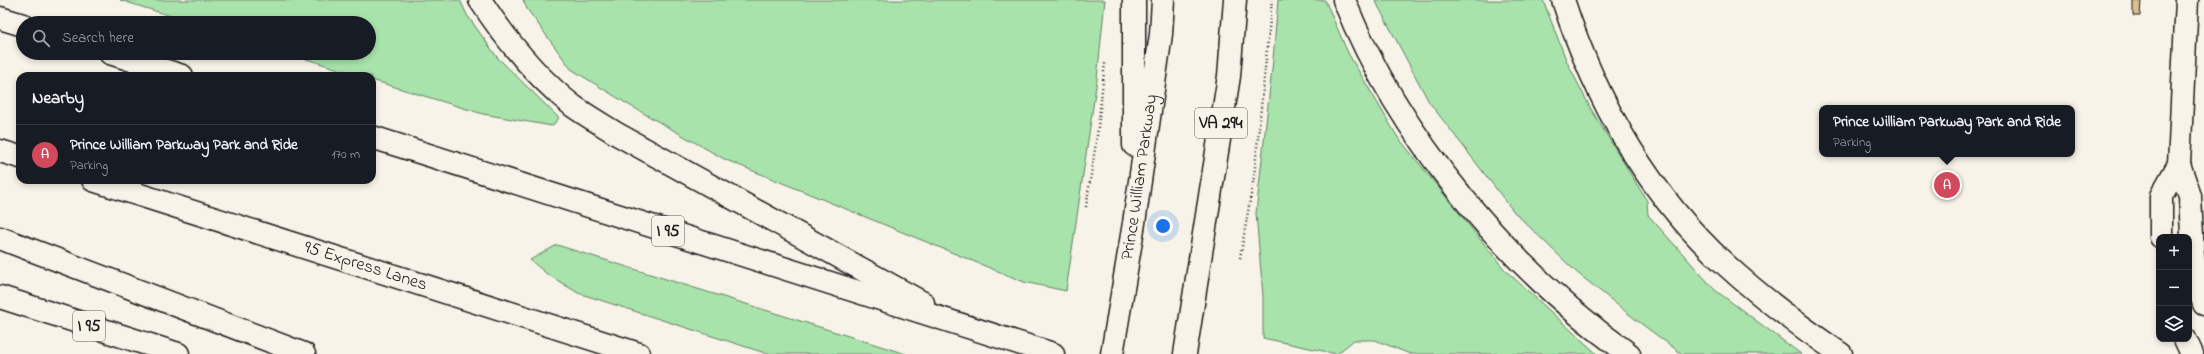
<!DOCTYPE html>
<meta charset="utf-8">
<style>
body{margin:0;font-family:"Indie Flower",sans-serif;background:#242831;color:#f1f3f6}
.controls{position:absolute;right:12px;bottom:12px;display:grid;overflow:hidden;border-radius:8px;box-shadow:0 2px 6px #0003}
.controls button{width:36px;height:36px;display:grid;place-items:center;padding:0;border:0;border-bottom:1px solid #363941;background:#171b24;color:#f1f3f6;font:20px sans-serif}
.you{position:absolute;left:1163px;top:226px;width:14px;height:14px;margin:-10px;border:3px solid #fff;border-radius:50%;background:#1a73e8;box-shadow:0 0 0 6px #1a73e833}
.badge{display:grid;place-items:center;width:26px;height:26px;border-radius:50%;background:#d1495b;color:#fff;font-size:13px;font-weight:700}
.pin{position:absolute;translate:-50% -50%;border:2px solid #fff;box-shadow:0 1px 4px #0006}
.popup{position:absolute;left:1819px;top:105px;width:256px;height:52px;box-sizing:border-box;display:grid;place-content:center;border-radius:8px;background:#171b24;filter:drop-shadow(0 1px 3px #0005);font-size:13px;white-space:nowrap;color:#9ea1a6}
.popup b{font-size:15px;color:#f1f3f6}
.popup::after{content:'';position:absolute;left:50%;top:100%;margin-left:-8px;border:8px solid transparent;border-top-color:#171b24}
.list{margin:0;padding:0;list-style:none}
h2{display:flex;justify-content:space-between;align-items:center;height:52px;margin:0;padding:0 16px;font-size:17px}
h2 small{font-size:13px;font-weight:400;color:#9ea1a6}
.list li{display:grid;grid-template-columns:26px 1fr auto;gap:12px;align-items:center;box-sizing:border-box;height:60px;padding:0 16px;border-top:1px solid #363941}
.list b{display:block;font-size:15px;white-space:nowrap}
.list p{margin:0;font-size:13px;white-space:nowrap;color:#9ea1a6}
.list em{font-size:13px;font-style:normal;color:#9ea1a6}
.icon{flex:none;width:22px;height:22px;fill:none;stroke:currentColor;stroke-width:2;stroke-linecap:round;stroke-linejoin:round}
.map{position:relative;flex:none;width:2204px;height:354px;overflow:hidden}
.search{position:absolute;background:#171b24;box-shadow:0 2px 6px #0003;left:16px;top:16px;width:360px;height:44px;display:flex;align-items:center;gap:10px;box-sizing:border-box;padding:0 14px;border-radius:22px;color:#9ea1a6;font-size:15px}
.panel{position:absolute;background:#171b24;box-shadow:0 2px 6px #0003;left:16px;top:72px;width:360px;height:112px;border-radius:12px}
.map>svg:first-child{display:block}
</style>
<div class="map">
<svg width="2204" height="354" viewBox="0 0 2204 354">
<rect width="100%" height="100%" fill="#f7f3e8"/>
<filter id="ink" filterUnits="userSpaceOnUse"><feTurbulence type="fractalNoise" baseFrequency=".025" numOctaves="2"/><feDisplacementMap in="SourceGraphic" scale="8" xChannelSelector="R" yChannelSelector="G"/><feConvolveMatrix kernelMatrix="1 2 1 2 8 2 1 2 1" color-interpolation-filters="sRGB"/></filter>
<g filter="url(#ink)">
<!-- green -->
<g fill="#a7e3aa" stroke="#628063">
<polygon points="120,0 460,0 467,15 497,57 559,118 552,126 483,114 372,80 372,76 361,76 287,53 369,53 369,23 193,23"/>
<polygon points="523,0 1105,0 1097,79 1066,291 1024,282 724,159 629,105 571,69 527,9"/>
<polygon points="1278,0 1325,0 1348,53 1397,136 1505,270 1597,354 1410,354 1375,340 1354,340 1337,354 1263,338 1263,296 1256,213 1273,60"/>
<polygon points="1375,0 1543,0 1567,62 1591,109 1647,201 1648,215 1715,290 1801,354 1682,354 1635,319 1575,271 1514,212 1429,102"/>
<polygon points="557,245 906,354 768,354 578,293 547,274 530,260"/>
</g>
<!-- building -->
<polygon fill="#dcbe90" stroke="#1c1c1c" points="2133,1 2141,1 2140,16 2133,16"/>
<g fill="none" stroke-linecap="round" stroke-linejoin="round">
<!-- minor casing -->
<g stroke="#1c1c1c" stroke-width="25">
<polyline id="minor" points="2179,164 2187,0"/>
</g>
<!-- highway casing -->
<g stroke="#1c1c1c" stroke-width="25">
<g id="highway">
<path d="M 480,0 C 506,40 535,76 573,106 C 587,116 603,125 617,134 L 923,303"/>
<polyline points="1134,0 1134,145"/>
<path d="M 1344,0 C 1398,136 1510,270 1629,354"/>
<path d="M 1563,0 C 1596,101 1647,193 1726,265 C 1762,298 1801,327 1841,354"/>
<polyline points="0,18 23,25"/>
<polyline points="110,53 182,76"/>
<polyline points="372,137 1053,354"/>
<polyline points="0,151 20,157"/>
<polyline points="2179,164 2190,196 2193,255 2198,286 2204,304"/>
<path id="s1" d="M 93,180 L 639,354"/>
<polyline points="2161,237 2161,196 2179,164"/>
<polyline points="0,238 304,354"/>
<polyline points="0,297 178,354"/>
<polyline points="2185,339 2192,354"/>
<path id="s2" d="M 1112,354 L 1134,223 L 1161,34 L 1163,0"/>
<polyline points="1185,354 1229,76 1235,0"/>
</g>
</g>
<!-- path -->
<g stroke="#1c1c1c" stroke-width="2.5" stroke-dasharray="1 3" stroke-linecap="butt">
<polyline points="1086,207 1097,136 1105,63"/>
<polyline points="1240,258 1254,177 1272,0"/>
</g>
<!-- minor -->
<use href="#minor" stroke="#f7f3e8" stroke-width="22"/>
<!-- highway -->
<use href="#highway" stroke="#f7f3e8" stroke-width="22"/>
</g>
</g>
<g text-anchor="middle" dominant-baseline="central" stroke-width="4" stroke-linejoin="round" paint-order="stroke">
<!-- shield labels -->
<g fill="#f7f3e8" stroke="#5e5c59" stroke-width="1">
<rect x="1195" y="108" width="52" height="30" rx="3"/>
<rect x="652" y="216" width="32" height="30" rx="3"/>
<rect x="73" y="311" width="32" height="30" rx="3"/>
</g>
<g font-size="17" font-weight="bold" fill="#1c1c1c">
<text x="1221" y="123">VA 294</text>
<text x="668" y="231">I 95</text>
<text x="89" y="326">I 95</text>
</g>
<!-- street labels -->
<g font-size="18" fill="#1c1c1c" stroke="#f7f3e8">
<text stroke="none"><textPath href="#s2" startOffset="179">Prince William Parkway</textPath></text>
<text stroke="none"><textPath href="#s1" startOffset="286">95 Express Lanes</textPath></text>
</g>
</g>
</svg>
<div class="controls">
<button>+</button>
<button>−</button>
<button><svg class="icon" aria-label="layers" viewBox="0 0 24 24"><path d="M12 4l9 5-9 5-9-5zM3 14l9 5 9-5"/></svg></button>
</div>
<div class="you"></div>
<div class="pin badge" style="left:1947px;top:185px">A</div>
<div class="popup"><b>Prince William Parkway Park and Ride</b>Parking</div>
<div class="search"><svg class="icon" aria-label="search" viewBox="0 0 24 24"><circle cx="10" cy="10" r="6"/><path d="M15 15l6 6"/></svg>Search here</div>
<section class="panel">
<h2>Nearby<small></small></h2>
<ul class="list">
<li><span class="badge">A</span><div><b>Prince William Parkway Park and Ride</b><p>Parking</p></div><em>170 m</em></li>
</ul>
</section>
</div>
